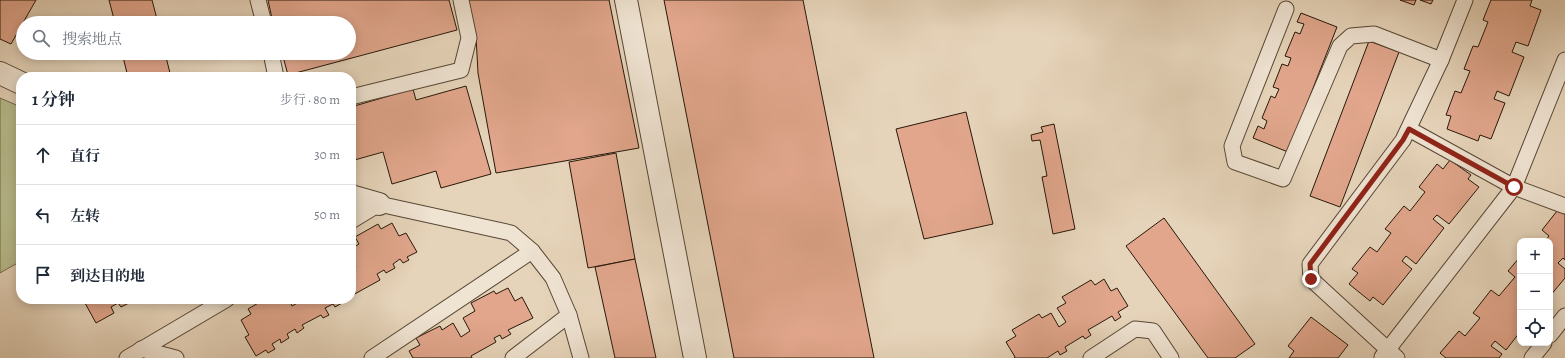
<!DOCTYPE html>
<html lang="zh">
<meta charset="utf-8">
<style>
body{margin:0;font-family:Alegreya,"Noto Serif SC",serif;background:#f6f6f7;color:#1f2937}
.controls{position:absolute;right:12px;bottom:12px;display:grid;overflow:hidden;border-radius:8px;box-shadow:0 2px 10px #0003}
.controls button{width:36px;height:36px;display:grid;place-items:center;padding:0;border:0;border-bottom:1px solid #e0e1e3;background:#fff;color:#1f2937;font:20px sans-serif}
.stop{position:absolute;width:12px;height:12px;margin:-9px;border:3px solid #8f2418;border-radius:50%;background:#fff}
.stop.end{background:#8f2418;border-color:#fff;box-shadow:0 1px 4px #0008}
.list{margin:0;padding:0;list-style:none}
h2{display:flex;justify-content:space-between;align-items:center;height:52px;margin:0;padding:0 16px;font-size:17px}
h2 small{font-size:13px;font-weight:400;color:#747a83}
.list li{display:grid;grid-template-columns:26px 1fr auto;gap:12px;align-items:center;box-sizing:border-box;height:60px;padding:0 16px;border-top:1px solid #e0e1e3}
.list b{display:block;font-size:15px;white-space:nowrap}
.list em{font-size:13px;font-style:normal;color:#747a83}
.icon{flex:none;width:22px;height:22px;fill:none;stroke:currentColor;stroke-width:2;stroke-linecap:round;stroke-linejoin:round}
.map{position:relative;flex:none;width:1565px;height:358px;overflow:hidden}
.search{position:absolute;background:#fff;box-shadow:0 2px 10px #0003;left:16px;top:16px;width:340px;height:44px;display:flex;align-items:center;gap:10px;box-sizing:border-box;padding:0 14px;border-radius:22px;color:#747a83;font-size:15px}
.panel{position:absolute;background:#fff;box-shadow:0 2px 10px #0003;left:16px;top:72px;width:340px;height:232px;border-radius:16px}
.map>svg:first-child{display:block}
</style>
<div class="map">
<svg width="1565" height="358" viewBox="0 0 1565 358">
<rect width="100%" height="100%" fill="#e6d4ba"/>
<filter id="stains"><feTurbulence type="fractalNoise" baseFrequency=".005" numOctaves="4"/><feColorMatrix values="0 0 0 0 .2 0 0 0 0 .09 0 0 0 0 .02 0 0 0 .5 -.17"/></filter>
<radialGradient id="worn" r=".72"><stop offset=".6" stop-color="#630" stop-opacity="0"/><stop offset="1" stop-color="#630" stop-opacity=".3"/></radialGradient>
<!-- green -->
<polygon fill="#b8bc8d" stroke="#706a4a" points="0,98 21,107 21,261 0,273"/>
<!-- building -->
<g fill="#e1a68c" stroke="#271808">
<polygon points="0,0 36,0 11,44 0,39"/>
<polygon points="109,0 152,0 158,23 115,23"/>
<polygon points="268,0 449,0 457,30 288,75 282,53 349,53 349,23 273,23"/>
<polygon points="468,0 609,0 639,148 496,173 478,73 476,36"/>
<polygon points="664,0 803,0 874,358 734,358"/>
<polygon points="1400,0 1416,0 1414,5"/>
<polygon points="1420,0 1433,0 1431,4"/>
<polygon points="1491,0 1532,0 1530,6 1541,10 1528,46 1516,42 1512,52 1524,57 1509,96 1497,91 1494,99 1505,103 1491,139 1480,135 1478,141 1447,129 1451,116 1446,115 1455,91 1461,93 1470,71 1464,69 1473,46 1478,47 1488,22 1483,20"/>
<polygon points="1301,13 1337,27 1288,152 1253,138 1258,126 1264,129 1267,121 1262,118 1271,96 1275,98 1279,89 1273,87 1282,64 1288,66 1291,58 1285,56 1295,32 1300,34 1304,24 1297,22"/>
<polygon points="1369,41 1399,52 1340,207 1310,196"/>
<polygon points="122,53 165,53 171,77 128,77"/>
<polygon points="466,86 491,174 441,188 436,171 392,184 383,152 351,161 351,107 413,89 416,100"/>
<polygon points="966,112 993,224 924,239 896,129"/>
<polygon points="1054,124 1075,229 1053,234 1042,177 1047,176 1040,140 1032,141 1031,135 1043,132 1041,127"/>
<polygon points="616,153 635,259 588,268 569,162"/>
<polygon points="1450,160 1471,175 1468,179 1479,187 1449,224 1437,215 1433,219 1444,228 1416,264 1406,256 1402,261 1412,269 1383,305 1373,297 1370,301 1349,284 1358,273 1352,269 1370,247 1377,252 1391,233 1385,229 1404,206 1410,211 1425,192 1419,187 1437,164 1443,169"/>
<polygon points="1561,206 1565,209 1565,260 1563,258 1558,263 1565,269 1565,278 1550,296 1550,241 1545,241 1549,236 1542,230"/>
<polygon points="1164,218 1255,344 1235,358 1208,358 1126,246"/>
<polygon points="392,223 399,236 406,233 417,252 407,257 409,260 403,263 400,259 393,264 395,268 386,273 384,270 377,274 380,280 351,296 351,269 356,267 351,259 351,249 359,244 355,237 378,224 381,229"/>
<polygon points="1520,257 1520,332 1506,350 1495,341 1491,346 1502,354 1499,358 1446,358 1440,353 1459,331 1465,336 1480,318 1473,313 1491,290 1499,296 1515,277 1508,271"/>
<polygon points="635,259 656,358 615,358 595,267"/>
<polygon points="1104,279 1111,291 1117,288 1128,306 1118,312 1121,317 1115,321 1112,316 1088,330 1091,335 1085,339 1083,336 1065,347 1067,351 1060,355 1058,351 1047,358 1014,358 1015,357 1006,342 1016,336 1012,330 1039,314 1042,318 1051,313 1059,327 1066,322 1057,308 1066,303 1062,297 1091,280 1095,285"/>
<polygon points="508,288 515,301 522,297 533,318 508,330 511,334 502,339 500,335 494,338 496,342 471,356 472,358 413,358 409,351 420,345 416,338 440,326 442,330 453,323 461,337 470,331 463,318 475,311 471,303 494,291 496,294"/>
<polygon points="89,299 129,299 131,302 121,307 118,303 111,307 114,313 96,323 85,303 90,300"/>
<polygon points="265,299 289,299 292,306 301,301 300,299 340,299 342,303 335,307 333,304 325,308 329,315 323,318 321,315 302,325 304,328 297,333 295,329 287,334 289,338 281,343 280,339 272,344 275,349 268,353 266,350 256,356 245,337 249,335 241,320 251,314 248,309"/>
<polygon points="1311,317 1348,345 1338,358 1289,358 1294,351 1288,346"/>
</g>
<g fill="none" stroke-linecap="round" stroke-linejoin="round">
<!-- service casing -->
<g stroke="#574734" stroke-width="17">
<g id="service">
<polyline points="258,0 264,23"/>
<polyline points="1286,9 1232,146 1235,162 1283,179 1340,46 1351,36 1374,34 1441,60"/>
<polyline points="271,53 276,77"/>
<polyline points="351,97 461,70 469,38 461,0"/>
<polyline points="1409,129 1514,187 1565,206"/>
<polyline points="351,221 379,204 511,233 532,251 553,278 569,315 581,358"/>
<polyline points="1550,335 1565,316"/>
<polyline points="141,349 176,358"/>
<polyline points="1382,357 1514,187 1565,60"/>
<polyline points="127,358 227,299"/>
<polyline points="372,358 532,251"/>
<polyline points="513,358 569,315"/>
<polyline points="1091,358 1135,329 1153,331 1171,358"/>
<polyline points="1397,358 1311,279 1310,264 1403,140 1441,60 1465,0"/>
<polyline points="1532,358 1544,343"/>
</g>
</g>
<!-- minor casing -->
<g stroke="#574734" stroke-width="24">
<g id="minor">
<polyline points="626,0 695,358"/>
<polyline points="0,73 21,83"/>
<polyline points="351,196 379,204"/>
</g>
</g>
<!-- service -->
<use href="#service" stroke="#efe3d2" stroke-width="15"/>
<!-- minor -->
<use href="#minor" stroke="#efe3d2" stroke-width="22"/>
</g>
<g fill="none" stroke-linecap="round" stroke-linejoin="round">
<!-- route -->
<polyline stroke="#8f2418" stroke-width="5" points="1311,279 1310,264 1403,140 1409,129 1514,187"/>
</g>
<rect width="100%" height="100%" filter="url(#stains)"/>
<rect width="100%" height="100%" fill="url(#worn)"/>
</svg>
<div class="controls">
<button>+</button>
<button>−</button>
<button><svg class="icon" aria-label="locate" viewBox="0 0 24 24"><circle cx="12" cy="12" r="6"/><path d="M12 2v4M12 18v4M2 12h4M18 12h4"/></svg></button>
</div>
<div class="stop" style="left:1514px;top:187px"></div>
<div class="stop end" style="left:1311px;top:279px"></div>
<div class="search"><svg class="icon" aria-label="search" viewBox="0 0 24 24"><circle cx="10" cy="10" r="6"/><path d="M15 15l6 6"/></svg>搜索地点</div>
<section class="panel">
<h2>1 分钟<small>步行 · 80 m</small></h2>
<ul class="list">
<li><svg class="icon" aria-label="ahead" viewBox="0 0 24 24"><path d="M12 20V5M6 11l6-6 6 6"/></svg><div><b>直行</b></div><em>30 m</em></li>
<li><svg class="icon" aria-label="left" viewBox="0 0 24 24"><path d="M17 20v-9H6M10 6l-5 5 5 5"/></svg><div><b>左转</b></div><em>50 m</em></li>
<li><svg class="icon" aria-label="arrive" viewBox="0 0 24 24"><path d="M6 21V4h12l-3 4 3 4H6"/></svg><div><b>到达目的地</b></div></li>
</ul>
</section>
</div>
